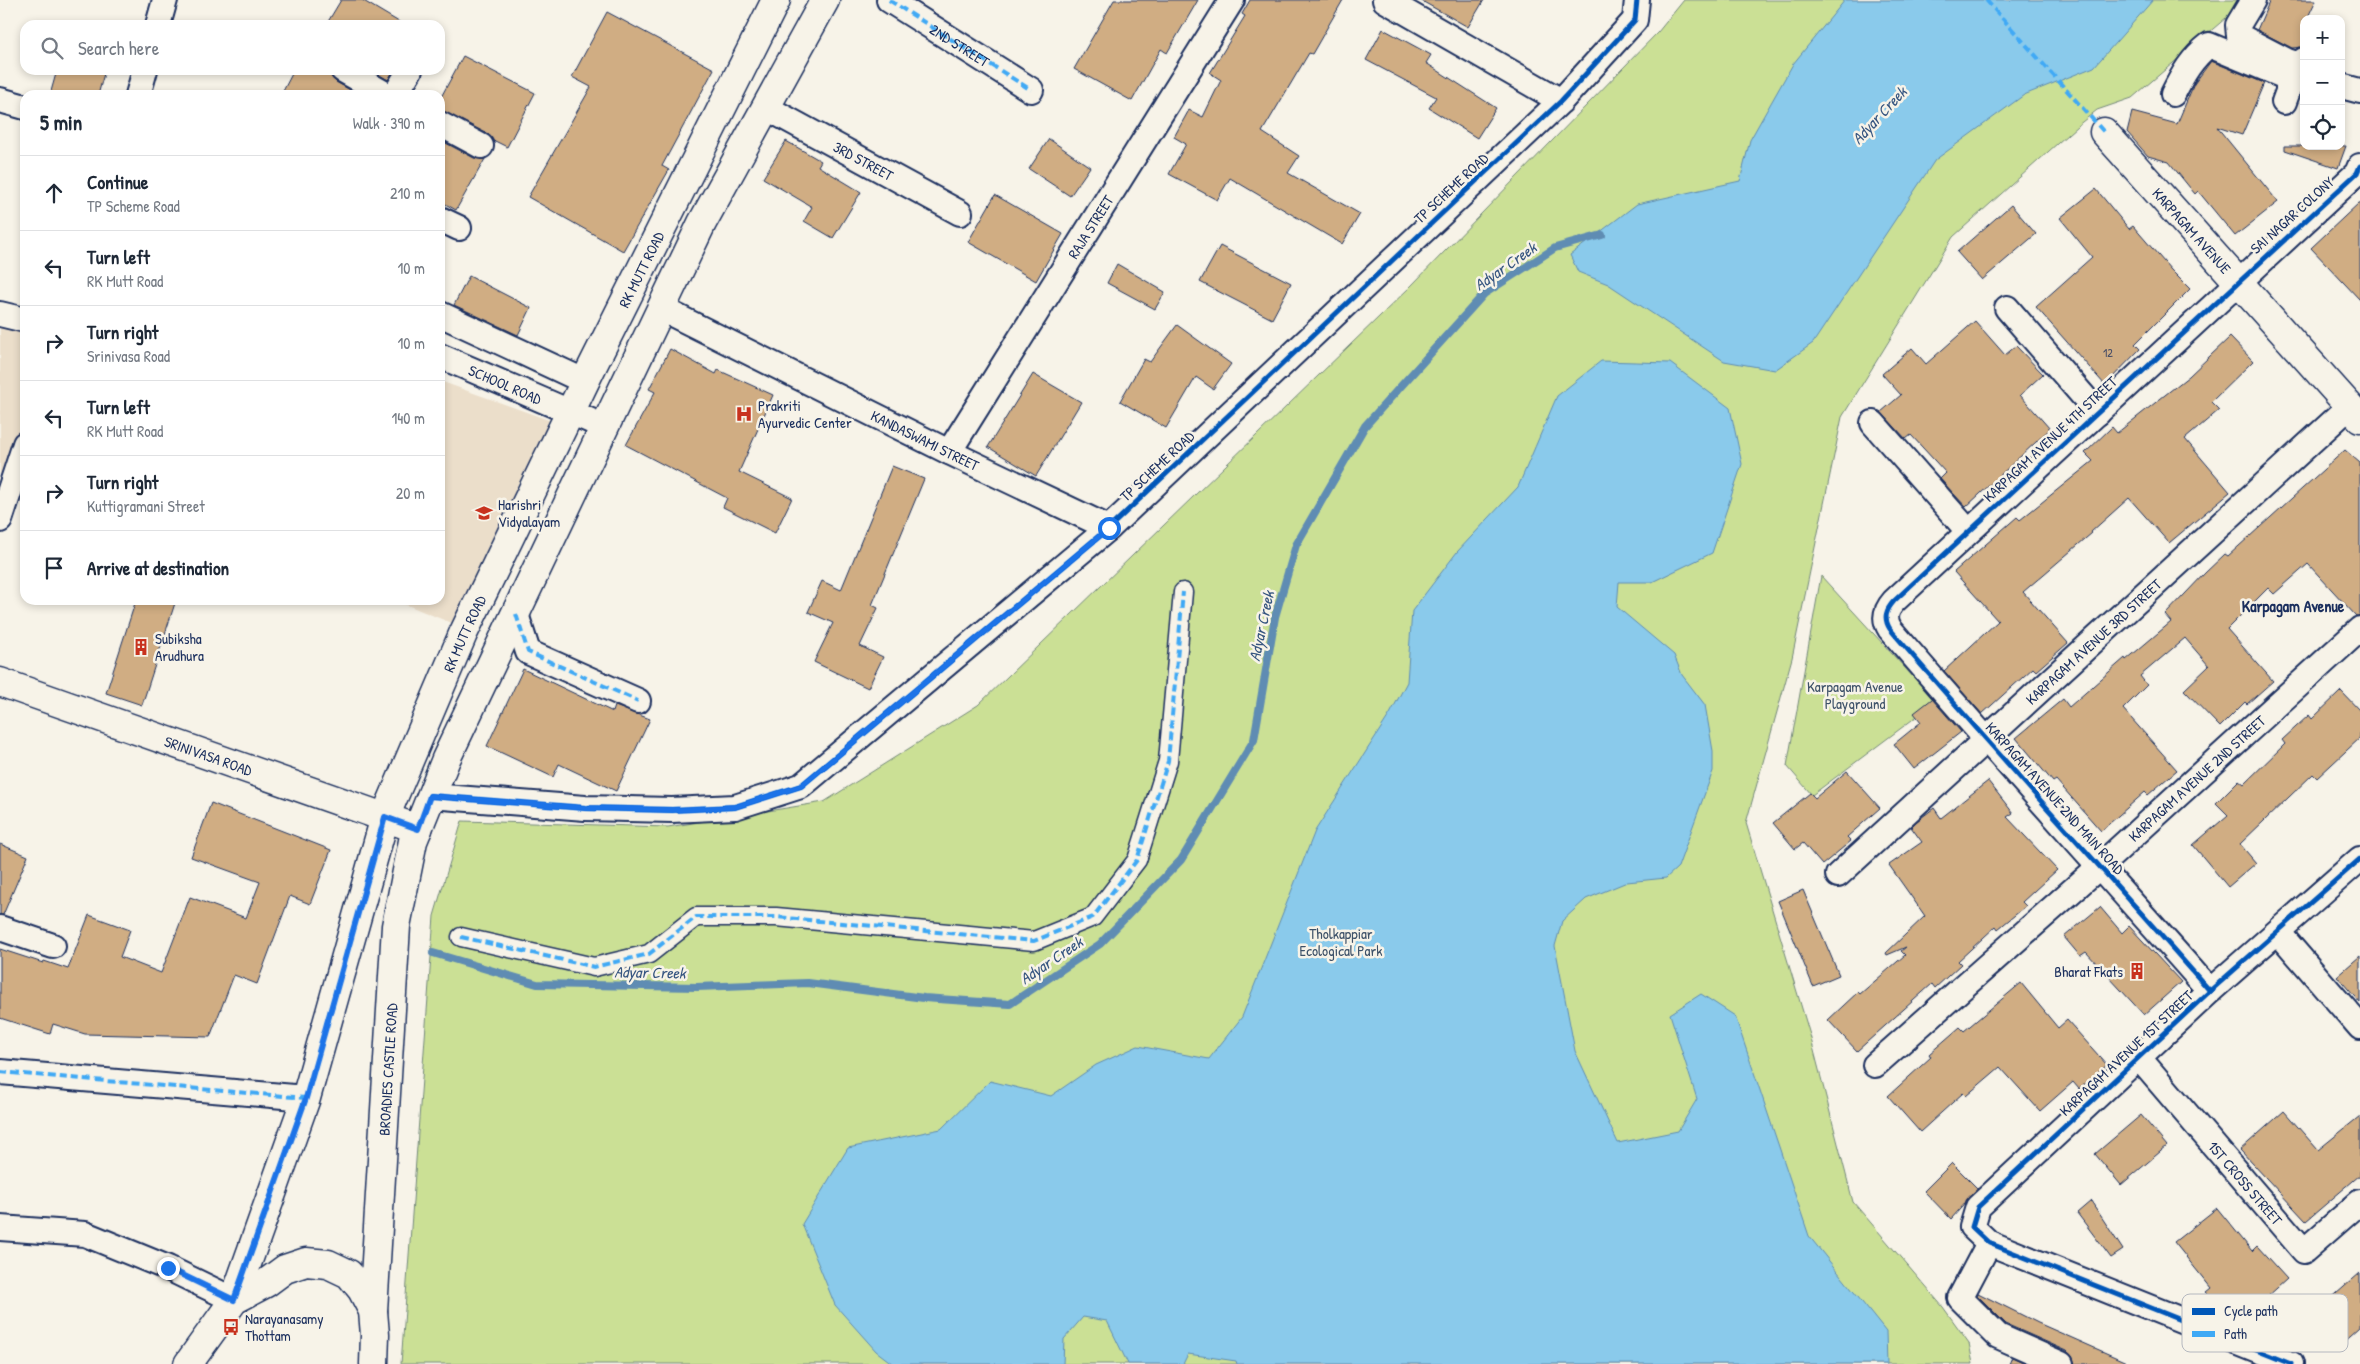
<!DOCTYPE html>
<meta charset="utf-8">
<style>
body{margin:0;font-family:"Patrick Hand",sans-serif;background:#f6f6f7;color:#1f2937}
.controls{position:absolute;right:15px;top:15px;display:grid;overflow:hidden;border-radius:10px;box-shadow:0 2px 8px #0003}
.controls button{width:45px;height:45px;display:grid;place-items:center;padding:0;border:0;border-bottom:1px solid #e0e1e3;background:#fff;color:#1f2937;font:25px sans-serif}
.stop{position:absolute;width:15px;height:15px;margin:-11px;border:4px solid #1a73e8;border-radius:50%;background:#fff}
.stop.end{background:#1a73e8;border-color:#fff;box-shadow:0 1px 5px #0008}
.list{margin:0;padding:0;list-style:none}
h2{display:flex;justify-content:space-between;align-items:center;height:65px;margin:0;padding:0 20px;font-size:21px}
h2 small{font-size:16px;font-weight:400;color:#747a83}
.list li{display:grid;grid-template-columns:32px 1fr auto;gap:15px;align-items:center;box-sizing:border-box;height:75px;padding:0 20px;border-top:1px solid #e0e1e3}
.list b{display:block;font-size:19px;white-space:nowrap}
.list p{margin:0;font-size:16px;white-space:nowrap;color:#747a83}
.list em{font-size:16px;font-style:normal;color:#747a83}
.icon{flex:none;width:28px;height:28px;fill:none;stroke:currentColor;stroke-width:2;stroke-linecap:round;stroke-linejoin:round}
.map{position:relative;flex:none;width:2360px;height:1364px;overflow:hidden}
.search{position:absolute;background:#fff;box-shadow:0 2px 8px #0003;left:20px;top:20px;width:425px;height:55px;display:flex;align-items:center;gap:12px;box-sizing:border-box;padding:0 18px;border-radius:15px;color:#747a83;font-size:19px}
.panel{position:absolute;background:#fff;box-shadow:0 2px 8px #0003;left:20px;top:90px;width:425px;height:515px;border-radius:15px}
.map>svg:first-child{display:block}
</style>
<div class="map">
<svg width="2360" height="1364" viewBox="0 0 2360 1364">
<rect width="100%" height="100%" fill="#f7f3e8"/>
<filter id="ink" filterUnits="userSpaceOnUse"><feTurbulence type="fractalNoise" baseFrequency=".02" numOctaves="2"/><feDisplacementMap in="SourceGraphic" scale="10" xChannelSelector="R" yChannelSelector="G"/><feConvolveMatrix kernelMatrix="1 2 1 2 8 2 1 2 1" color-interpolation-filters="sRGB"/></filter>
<g filter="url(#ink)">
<!-- built -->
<g fill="#ebdeca">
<polygon points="0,327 25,333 25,422 0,504"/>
<polygon points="440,381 565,426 478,634 395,600 440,600"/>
</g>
<!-- green -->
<g fill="#cbe095" stroke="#73887a">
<polygon points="1684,0 2247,0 2132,98 2097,110 2077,126 1953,237 1842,417 1792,658 1746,823 1810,1035 1853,1202 1943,1307 1969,1343 1973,1364 401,1364 434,916 462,821 668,827 824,802 978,705 1411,286 1658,32"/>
<polygon points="1821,576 1936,702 1812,795 1787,766"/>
</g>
<!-- water -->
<g fill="#8acaeb" stroke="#5e8cb3">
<polygon points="1845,0 2153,0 2094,67 2024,95 1935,160 1813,343 1775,370 1724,361 1608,284 1578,272 1570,255 1637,204 1740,181 1750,140 1793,64"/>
<polygon points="1601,361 1670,363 1730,408 1742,464 1712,553 1652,582 1619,582 1617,607 1674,655 1682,675 1705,705 1713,751 1713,771 1678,867 1666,878 1627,882 1586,899 1562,921 1555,946 1575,1051 1618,1143 1678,1131 1697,1099 1670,1014 1701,994 1735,1016 1809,1236 1886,1332 1887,1364 1237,1364 1236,1361 1188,1354 1183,1364 1128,1364 1107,1321 1083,1317 1064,1339 1063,1364 893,1364 876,1351 835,1305 802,1224 848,1148 941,1129 990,1081 1051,1096 1096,1065 1138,1046 1209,1059 1242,1017 1315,831 1390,714 1407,682 1412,611 1457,552 1518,487 1557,396"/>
</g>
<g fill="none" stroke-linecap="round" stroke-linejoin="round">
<!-- stream -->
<polyline stroke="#5e8cb3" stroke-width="8" points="433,953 537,984 697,987 808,983 924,998 1010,1004 1100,944 1181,860 1254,740 1275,617 1296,545 1365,426 1484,294 1555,248 1602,235"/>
</g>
<!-- building -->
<g fill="#d0ad83" stroke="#1b2f5e">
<polygon points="341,0 362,0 404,25 326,25"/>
<polygon points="1114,0 1198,0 1167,53 1161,49 1132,101 1074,69"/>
<polygon points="1250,0 1343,0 1312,54 1309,53 1262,132 1299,156 1288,173 1360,214 1342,244 1230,178 1217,200 1169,174 1186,144 1174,137 1189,110 1203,117 1221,80 1210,73 1245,16 1242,14"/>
<polygon points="1420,0 1484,0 1468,27"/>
<polygon points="2270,0 2316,0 2307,19 2304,19 2304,47 2292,48 2257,30"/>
<polygon points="607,12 714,69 662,166 669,170 623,251 528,197 591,87 572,77"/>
<polygon points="1383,29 1431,55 1426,63 1496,108 1477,138 1429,108 1436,97 1366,60"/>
<polygon points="463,56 535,93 507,147 495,141 494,142 488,134 440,110 440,99"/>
<polygon points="2211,61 2264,83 2242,135 2217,127 2278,202 2235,236 2198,191 2195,194 2169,162 2148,156 2127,132 2132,112 2177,124 2194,84"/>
<polygon points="57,70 105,70 98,95 50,95"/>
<polygon points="294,70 329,70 331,76 336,82 359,95 281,95"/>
<polygon points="371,70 394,70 388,80"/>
<polygon points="1049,139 1090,167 1070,196 1029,169"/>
<polygon points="440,140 474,158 485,159 456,210 440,201"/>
<polygon points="786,141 821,161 818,166 861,192 833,238 804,221 812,207 763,178"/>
<polygon points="2285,146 2346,146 2338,168 2285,150"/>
<polygon points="2096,189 2129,229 2133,226 2171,270 2190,289 2135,344 2140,349 2105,385 2036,307 2092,257 2060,218"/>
<polygon points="995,195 1063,234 1036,281 968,242"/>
<polygon points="2360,202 2360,300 2311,248"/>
<polygon points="2011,205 2036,234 1982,280 1957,252"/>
<polygon points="1220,246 1291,283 1272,319 1200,282"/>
<polygon points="1117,264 1165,292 1155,309 1107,283"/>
<polygon points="469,276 531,308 518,335 454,305"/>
<polygon points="1975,321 2005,355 2016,346 2043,374 2020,395 2050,429 1966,507 1940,479 1946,473 1911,435 1906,439 1881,412 1901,395 1882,374 1912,348 1926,364"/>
<polygon points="1177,325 1231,364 1213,389 1196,377 1166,428 1120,401 1144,359 1150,362"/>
<polygon points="2230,337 2253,361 2211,402 2219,410 2185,439 2230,492 2169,543 2129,498 2091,532 2092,533 2023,592 2068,643 2036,671 2033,668 1982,714 1944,671 1998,621 1954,572 2017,517 2020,520 2093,461 2085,453 2112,427 2117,433 2189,376"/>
<polygon points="670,349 716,374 718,370 773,395 739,472 792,498 775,533 723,507 727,498 626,445 655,392 649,389"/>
<polygon points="1033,374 1081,402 1036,476 988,447"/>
<polygon points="2345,450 2360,463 2360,616 2356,616 2308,564 2274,594 2268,588 2227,629 2273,681 2247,704 2245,702 2220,727 2184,690 2209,666 2185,638 2140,676 2147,685 2123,709 2177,770 2148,795 2145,792 2101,831 2056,780 2053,782 2016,738 2063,699 2069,707 2125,658 2126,660 2171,622 2165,615 2205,573 2225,554 2228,556"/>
<polygon points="892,466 924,479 872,605 878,608 860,646 883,657 868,688 814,662 833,623 808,612 822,581 841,590"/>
<polygon points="136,600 176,600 142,705 106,693"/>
<polygon points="523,669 613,712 615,706 650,719 616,791 559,764 553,777 487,746"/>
<polygon points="2341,691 2360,711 2360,738 2317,778 2313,774 2240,844 2256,863 2228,887 2193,845 2228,815 2216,803 2239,780 2244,784 2285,744 2282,740 2309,715 2312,719"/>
<polygon points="1932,699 1961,732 1914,769 1894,744 1921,722 1914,713"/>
<polygon points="1847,771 1880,808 1847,837 1851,841 1822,865 1803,843 1795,849 1773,823 1810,793 1815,798"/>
<polygon points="1988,781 2013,813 2007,817 2057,870 2022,902 2026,906 1998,929 1996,926 1958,961 1961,964 1935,988 1932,984 1857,1051 1828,1020 1858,992 1860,994 1905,955 1901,951 1906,947 1887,955 1886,953 1925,916 1889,865 1922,842 1911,827 1917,821 1934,808 1941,818"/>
<polygon points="211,803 331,850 310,904 290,896 257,984 234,975 210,1037 85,1034 53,1024 50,1034 0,1018 0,949 43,963 44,961 68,969 89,915 130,930 120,957 161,973 190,897 246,918 260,882 191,857"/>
<polygon points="0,844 28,856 3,915 0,915"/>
<polygon points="1803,890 1839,975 1813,986 1778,901"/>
<polygon points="2100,907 2122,933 2129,926 2181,982 2144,1015 2086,952 2080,956 2064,937"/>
<polygon points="2360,956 2360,1003 2337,976"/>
<polygon points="2021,983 2058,1028 2067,1020 2107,1065 2079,1089 2073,1082 2040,1111 2000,1067 1966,1096 1963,1093 1920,1132 1888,1096 1931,1057 1929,1054 1960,1027 1964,1031"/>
<polygon points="2284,1111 2318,1150 2360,1116 2360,1175 2306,1221 2240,1150"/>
<polygon points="2141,1115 2167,1146 2121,1185 2095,1154"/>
<polygon points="1952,1163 1978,1189 1951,1219 1924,1191"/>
<polygon points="2091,1201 2123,1250 2111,1258 2077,1213"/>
<polygon points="2217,1208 2252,1251 2257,1246 2287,1279 2236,1325 2206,1292 2211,1288 2174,1242"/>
<polygon points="2360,1273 2360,1327 2340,1345 2312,1315"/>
<polygon points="1978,1293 2038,1323 2131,1364 2075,1364 2072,1356 2067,1351 2006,1324 1977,1295"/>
<polygon points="2012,1357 2027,1364 2009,1364"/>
</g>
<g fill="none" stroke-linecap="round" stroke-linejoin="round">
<!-- pedestrian casing -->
<g stroke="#1b2f5e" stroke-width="21">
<polyline id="pedestrian" points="461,937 594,967 649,954 696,917 776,917 1034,941 1093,917 1137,860 1168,761 1183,592"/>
</g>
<!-- minor casing -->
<g stroke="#1b2f5e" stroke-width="28">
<g id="minor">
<polyline points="889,0 1031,90"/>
<polyline points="1385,0 1561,101"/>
<polyline points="2253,0 2238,25 2239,36 2287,61 2300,65 2304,60"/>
<polyline points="158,25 165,0"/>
<polyline points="343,70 387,95"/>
<polyline points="2341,86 2360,91"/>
<path d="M 2173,94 C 2183,74 2192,58 2209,45 L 2288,78 L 2288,91 L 2284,102"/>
<polyline points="138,95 145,70"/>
<polyline points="395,95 410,70"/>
<polyline points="0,100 25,107"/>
<path id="s1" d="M 767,108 L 960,213"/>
<polyline points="440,124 481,146"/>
<polyline points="440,219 459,228"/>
<polyline points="2007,308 2098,413"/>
<path id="s2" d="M 662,309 L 949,452 L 1109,528"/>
<polyline points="0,314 25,320"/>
<polyline points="440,314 586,382"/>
<path id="s3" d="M 440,356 L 605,427"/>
<polyline points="1873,423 1968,531"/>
<path id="s4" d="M 949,452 L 1232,0"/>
<polyline points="0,520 25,444"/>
<polyline points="516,614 528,652 638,701"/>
<polyline points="430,796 585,808 672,810 735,807 801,786 1109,528 1561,101 1635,20 1637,0"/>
<path id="s5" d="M 1838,875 L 2349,407"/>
<polyline points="0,928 53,946"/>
<polyline points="2278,932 2360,1027"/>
<path d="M 2210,991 C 2104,870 1995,752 1890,629 C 1883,618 1886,610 1894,601 L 2357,173 L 2360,166"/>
<path id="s6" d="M 2139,1058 L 2304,1251 L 2360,1202"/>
<path id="s7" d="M 1875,1065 L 2100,866 L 2360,629"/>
<polyline points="0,1072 306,1098"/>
<polyline points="0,1228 85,1234 168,1268 234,1300"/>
<polyline points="1989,1243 1960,1298 1998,1336 2061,1364"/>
<polyline points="2291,1364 1989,1243 1972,1227 1978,1207 2210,991 2360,859"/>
</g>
</g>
<!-- tertiary casing -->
<g stroke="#1b2f5e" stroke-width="31">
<g id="tertiary">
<path id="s8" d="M 2104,132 L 2360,418"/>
<path id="s9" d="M 0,682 L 418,829"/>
</g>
</g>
<!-- secondary casing -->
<g stroke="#1b2f5e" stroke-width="31">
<g id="secondary">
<path id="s10" d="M 234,1300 L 306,1098 L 385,817 L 463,634 L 592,367 L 776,0"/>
<path id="s11" d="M 373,1311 L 396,926 L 413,841 L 446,759 L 702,223 L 825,0"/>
</g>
</g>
<!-- primary casing -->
<g stroke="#1b2f5e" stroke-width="31">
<polyline id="primary" points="188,1364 234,1300 266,1283 285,1269 306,1262 328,1264 349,1274 362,1290 373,1311 375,1335 374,1364"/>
</g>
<!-- pedestrian -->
<use href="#pedestrian" stroke="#f7f3e8" stroke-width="18"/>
<!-- minor -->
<use href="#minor" stroke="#f7f3e8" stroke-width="24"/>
<!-- tertiary -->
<use href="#tertiary" stroke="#f7f3e8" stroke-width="28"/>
<!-- secondary -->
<use href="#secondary" stroke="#f7f3e8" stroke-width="28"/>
<!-- primary -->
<use href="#primary" stroke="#f7f3e8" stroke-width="28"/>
<!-- quiet -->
<g stroke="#3fa9f5" stroke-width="4" stroke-dasharray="8 4" stroke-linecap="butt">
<path id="s12" d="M 889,0 L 1031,90"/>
<polyline points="1986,0 2104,132"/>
<polyline points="516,614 528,652 638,701"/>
<polyline points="461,937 594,967 649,954 696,917 776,917 1034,941 1093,917 1137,860 1168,761 1183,592"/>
<polyline points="0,1072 306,1098"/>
</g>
<!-- cycleway casing -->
<g stroke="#f7f3e8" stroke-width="8">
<g id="cycleway">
<polyline points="430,796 585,808 672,810 735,807 801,786 1109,528 1561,101 1635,20 1637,0"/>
<path d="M 2210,991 C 2104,870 1995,752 1890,629 C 1883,618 1886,610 1894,601 L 2357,173 L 2360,166"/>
<polyline points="2291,1364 1989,1243 1972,1227 1978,1207 2210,991 2360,859"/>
</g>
</g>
<!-- cycleway -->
<use href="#cycleway" stroke="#0057b8" stroke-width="5"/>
</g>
</g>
<g fill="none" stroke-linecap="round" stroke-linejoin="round" filter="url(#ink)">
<!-- route -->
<polyline stroke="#1a73e8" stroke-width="6" points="168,1268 234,1300 306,1098 385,817 418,829 430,796 585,808 672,810 735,807 801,786 1109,528"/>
</g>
<!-- icons -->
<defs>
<g id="hospital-bare" transform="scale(1.35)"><path d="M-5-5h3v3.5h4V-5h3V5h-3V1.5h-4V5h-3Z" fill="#c8321e" stroke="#f7f3e8" stroke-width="2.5" paint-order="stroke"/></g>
<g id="school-bare" transform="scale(1.35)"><path d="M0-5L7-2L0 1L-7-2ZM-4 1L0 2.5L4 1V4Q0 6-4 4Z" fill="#c8321e" stroke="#f7f3e8" stroke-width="2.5" paint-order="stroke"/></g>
<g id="building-bare" transform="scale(1.35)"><path d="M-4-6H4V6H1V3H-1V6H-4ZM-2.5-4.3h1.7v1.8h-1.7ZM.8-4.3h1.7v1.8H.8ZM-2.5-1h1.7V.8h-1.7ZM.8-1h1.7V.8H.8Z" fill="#c8321e" stroke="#f7f3e8" stroke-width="2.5" paint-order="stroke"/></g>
<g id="bus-bare" transform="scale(1.35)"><path d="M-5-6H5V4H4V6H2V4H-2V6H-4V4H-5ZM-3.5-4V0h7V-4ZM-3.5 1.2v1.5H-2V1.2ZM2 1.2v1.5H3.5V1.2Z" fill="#c8321e" stroke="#f7f3e8" stroke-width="2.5" paint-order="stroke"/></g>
</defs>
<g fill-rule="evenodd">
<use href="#hospital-bare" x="744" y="414"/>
<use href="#school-bare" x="484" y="513"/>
<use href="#building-bare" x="141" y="647"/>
<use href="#building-bare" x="2137" y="971"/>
<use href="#bus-bare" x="231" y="1327"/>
</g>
<g text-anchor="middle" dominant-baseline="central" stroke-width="5" stroke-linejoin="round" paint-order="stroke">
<!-- number labels -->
<g font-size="12" fill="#484e67">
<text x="2108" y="352">12</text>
</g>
<!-- street labels -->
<g font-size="15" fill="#1b2f5e" stroke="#f7f3e8">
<text stroke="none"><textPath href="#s12" startOffset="84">2ND STREET</textPath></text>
<text stroke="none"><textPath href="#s1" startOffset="110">3RD STREET</textPath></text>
<text transform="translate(1451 188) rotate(-43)">TP SCHEME ROAD</text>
<text transform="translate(2292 215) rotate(-42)">SAI NAGAR COLONY</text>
<text stroke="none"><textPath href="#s4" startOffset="266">RAJA STREET</textPath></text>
<text stroke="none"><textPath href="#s8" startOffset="132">KARPAGAM AVENUE</textPath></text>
<text stroke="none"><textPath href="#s10" startOffset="1111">RK MUTT ROAD</textPath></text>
<text stroke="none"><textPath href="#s3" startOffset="71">SCHOOL ROAD</textPath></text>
<text transform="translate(2050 439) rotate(-43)">KARPAGAM AVENUE 4TH STREET</text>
<text stroke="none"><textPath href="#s2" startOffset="294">KANDASWAMI STREET</textPath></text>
<text transform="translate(1157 466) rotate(-43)">TP SCHEME ROAD</text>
<text stroke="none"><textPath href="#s10" startOffset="706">RK MUTT ROAD</textPath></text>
<text stroke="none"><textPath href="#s5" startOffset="346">KARPAGAM AVENUE 3RD STREET</textPath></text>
<text stroke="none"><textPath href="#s9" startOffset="221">SRINIVASA ROAD</textPath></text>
<text stroke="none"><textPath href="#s7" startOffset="431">KARPAGAM AVENUE 2ND STREET</textPath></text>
<text transform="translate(2055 798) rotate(48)">KARPAGAM AVENUE 2ND MAIN ROAD</text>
<text transform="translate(2126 1053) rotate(-43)">KARPAGAM AVENUE 1ST STREET</text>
<text stroke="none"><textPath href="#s11" startOffset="242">BROADIES CASTLE ROAD</textPath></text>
<text stroke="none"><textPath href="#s6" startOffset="164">1ST CROSS STREET</textPath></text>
</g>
<!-- poi labels -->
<g font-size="15" fill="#1b2f5e" stroke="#f7f3e8" text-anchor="start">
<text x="758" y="405">Prakriti<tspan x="758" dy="17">Ayurvedic Center</tspan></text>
<text x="498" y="504">Harishri<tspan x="498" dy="17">Vidyalayam</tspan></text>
<text x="155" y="638">Subiksha<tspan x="155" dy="17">Arudhura</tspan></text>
<text x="2123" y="971" text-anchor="end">Bharat Fkats</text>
<text x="245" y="1318">Narayanasamy<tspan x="245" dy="17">Thottam</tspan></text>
</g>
<!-- park labels -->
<g font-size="15" fill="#3e5269" stroke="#f7f3e8">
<text x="1855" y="686">Karpagam Avenue<tspan x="1855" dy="17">Playground</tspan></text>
<text x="1341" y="933">Tholkappiar<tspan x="1341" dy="17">Ecological Park</tspan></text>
</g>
<!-- water labels -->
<g font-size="16" font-style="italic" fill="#375681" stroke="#f7f3e8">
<text transform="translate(1879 115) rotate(-47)">Adyar Creek</text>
<text transform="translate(1505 266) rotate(-35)">Adyar Creek</text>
<text transform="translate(1261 626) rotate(-78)">Adyar Creek</text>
<text transform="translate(1051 960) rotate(-34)">Adyar Creek</text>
<text transform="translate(650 972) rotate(1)">Adyar Creek</text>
</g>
<!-- neighbourhood labels -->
<g font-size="16" font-weight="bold" fill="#1b2f5e" stroke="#f7f3e8">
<text x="2293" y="606">Karpagam Avenue</text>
</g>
</g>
<!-- legend -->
<rect x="2182" y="1294" width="166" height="58" rx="8" fill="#f7f3e8" stroke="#b5b8bf" stroke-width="1"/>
<rect x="2192" y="1308" width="23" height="7" fill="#0057b8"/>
<rect x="2192" y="1331" width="23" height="6" fill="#3fa9f5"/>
<g font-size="14" fill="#1b2f5e">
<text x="2224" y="1316">Cycle path</text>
<text x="2224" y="1339">Path</text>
</g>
</svg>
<div class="controls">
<button>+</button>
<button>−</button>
<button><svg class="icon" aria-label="locate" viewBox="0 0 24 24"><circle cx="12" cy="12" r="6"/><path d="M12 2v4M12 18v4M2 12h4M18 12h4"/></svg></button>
</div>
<div class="stop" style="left:1109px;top:528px"></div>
<div class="stop end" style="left:168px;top:1268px"></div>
<div class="search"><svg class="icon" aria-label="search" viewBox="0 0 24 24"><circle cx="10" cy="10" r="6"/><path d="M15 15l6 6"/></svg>Search here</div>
<section class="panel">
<h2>5 min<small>Walk · 390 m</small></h2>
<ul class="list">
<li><svg class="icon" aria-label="ahead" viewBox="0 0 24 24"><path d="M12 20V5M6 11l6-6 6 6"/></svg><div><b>Continue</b><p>TP Scheme Road</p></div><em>210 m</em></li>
<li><svg class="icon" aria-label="left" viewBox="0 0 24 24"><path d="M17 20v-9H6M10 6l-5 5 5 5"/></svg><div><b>Turn left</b><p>RK Mutt Road</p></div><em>10 m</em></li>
<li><svg class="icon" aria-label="right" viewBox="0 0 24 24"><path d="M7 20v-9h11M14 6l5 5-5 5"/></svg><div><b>Turn right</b><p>Srinivasa Road</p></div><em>10 m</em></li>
<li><svg class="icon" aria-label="left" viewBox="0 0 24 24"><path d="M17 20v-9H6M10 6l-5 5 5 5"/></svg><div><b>Turn left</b><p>RK Mutt Road</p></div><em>140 m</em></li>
<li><svg class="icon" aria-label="right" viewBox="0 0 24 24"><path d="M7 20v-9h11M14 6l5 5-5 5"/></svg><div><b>Turn right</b><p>Kuttigramani Street</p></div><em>20 m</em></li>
<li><svg class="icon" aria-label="arrive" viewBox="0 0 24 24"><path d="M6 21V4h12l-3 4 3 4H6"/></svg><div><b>Arrive at destination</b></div></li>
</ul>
</section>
</div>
